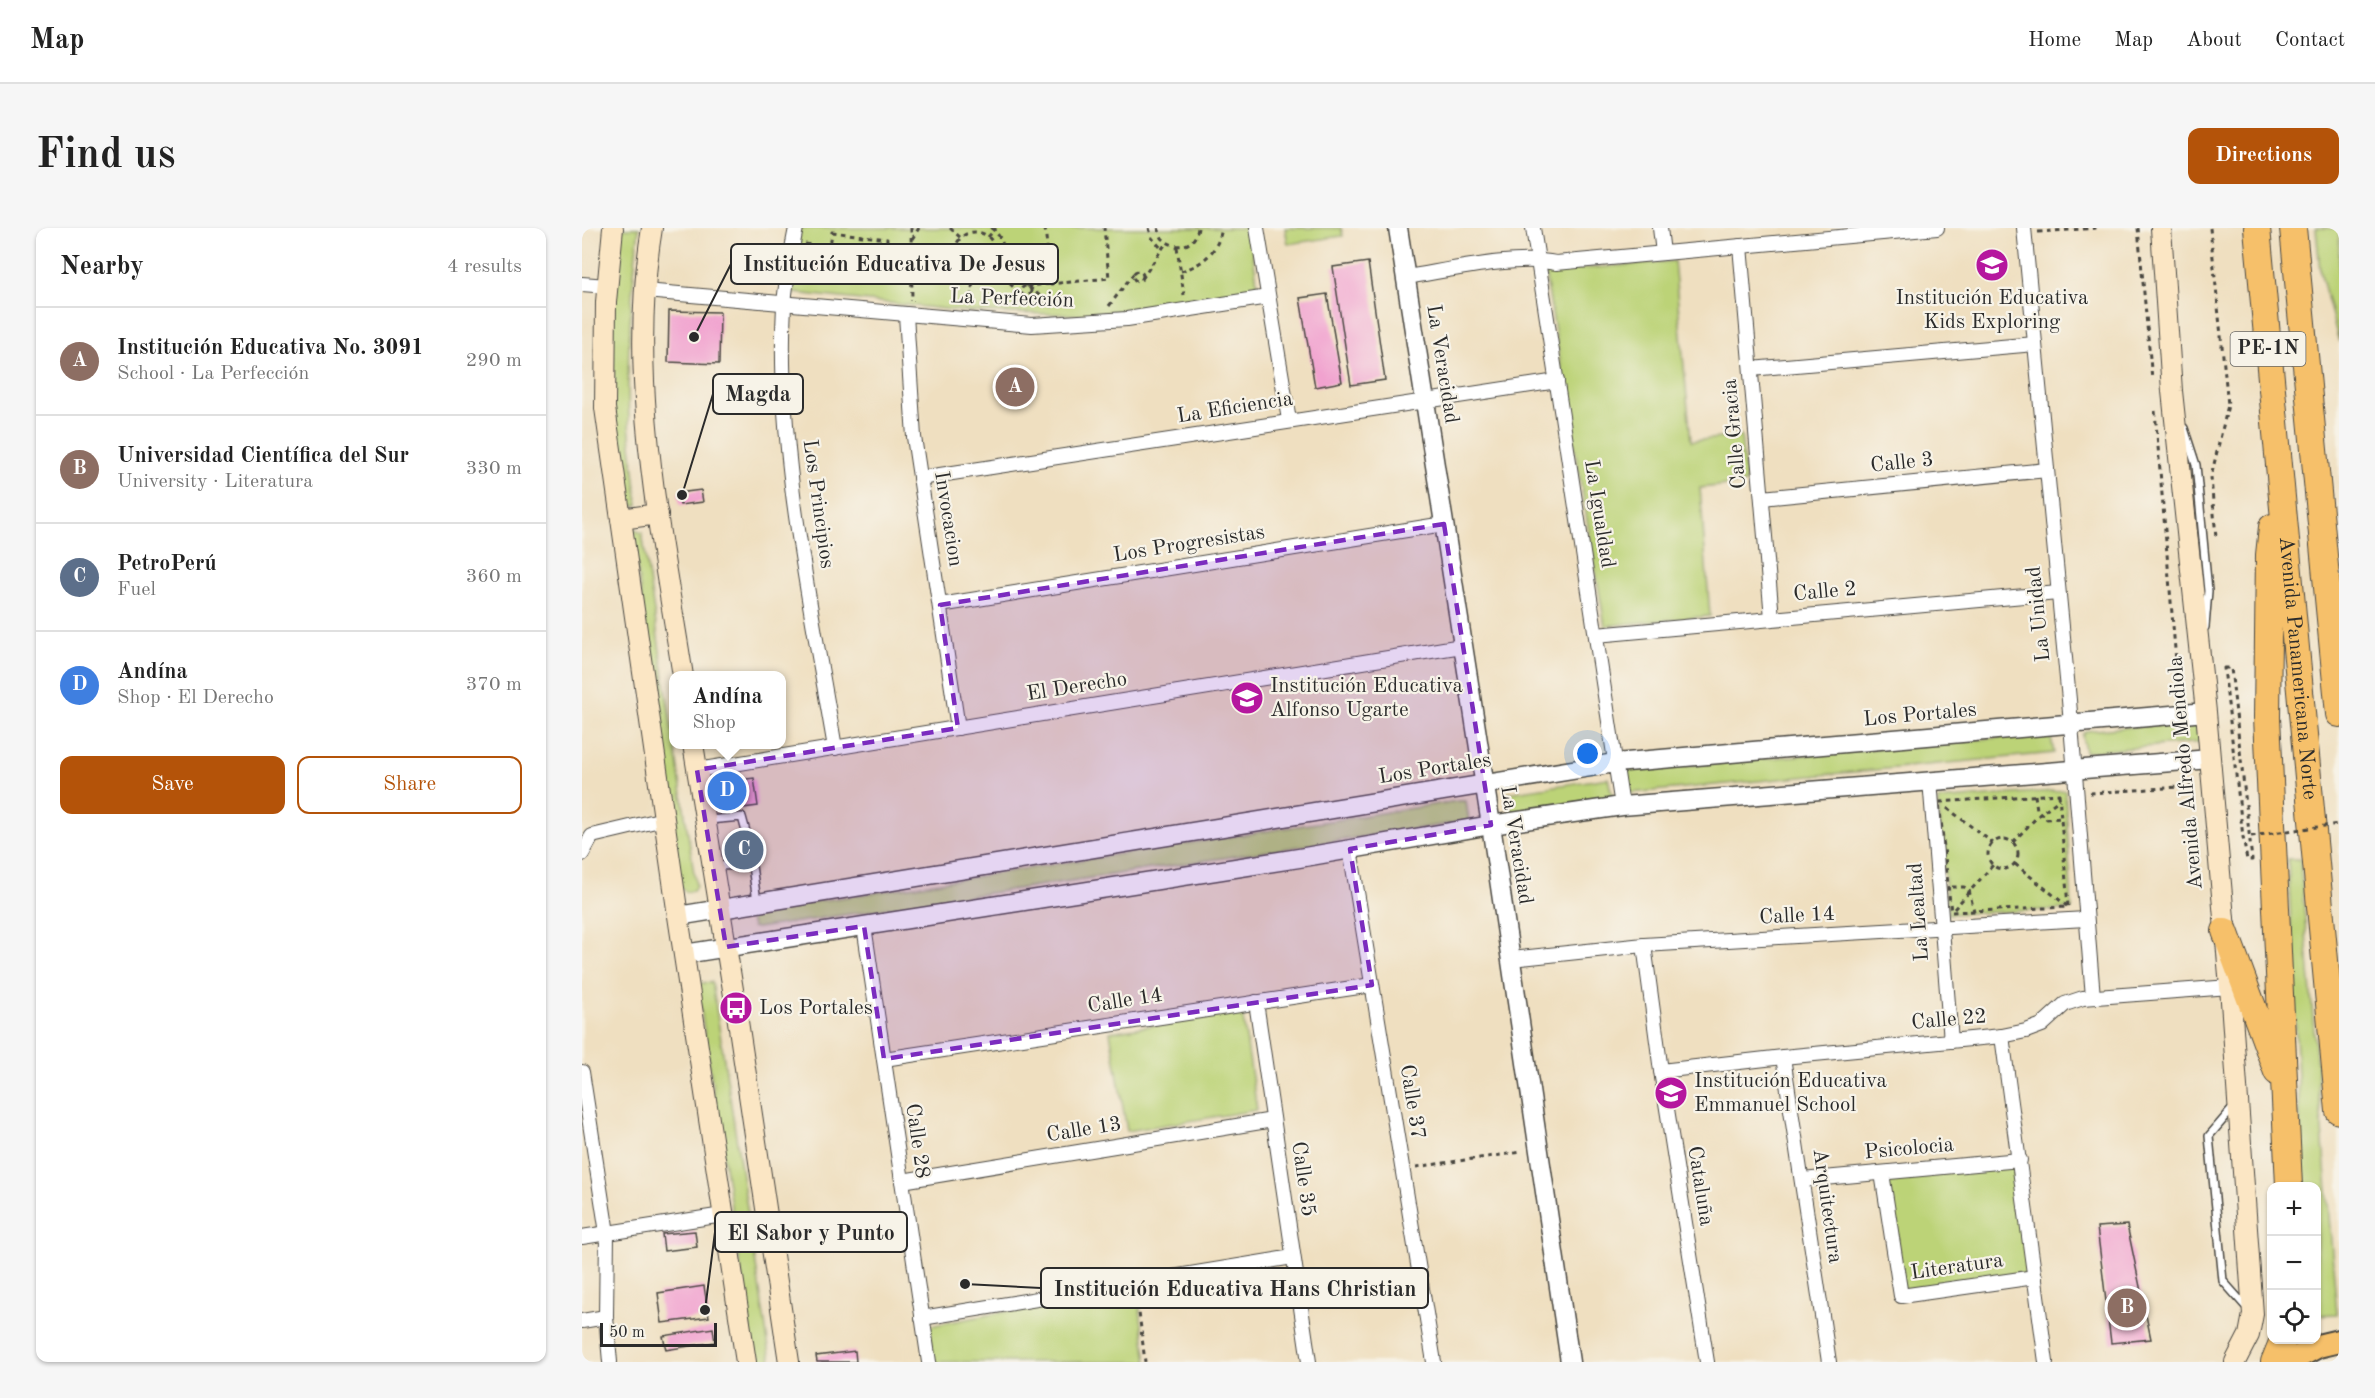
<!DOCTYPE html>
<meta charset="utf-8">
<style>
body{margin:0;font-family:"Old Standard TT",serif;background:#f6f6f6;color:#222}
.controls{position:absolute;right:18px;bottom:18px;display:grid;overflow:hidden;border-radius:12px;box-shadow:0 2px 4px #0004}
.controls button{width:54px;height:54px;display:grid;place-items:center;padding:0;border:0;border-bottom:2px solid #e0e0e0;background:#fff;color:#222;font:30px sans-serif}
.scale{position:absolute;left:18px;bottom:15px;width:117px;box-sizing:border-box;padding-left:6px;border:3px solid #2b2b2b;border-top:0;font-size:16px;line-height:21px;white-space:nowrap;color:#2b2b2b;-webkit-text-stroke:4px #f7f3e8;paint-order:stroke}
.you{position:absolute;left:1006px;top:526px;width:21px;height:21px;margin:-15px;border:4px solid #fff;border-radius:50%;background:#1a73e8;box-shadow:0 0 0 9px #1a73e833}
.badge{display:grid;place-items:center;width:39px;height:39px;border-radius:50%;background:#b45309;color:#fff;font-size:20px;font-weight:700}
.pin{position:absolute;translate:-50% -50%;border:3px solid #fff;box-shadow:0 2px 6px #0006}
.popup{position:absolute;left:87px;top:443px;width:117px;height:78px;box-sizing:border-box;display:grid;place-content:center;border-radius:12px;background:#fff;filter:drop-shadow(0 2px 4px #0005);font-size:20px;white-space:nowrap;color:#767676}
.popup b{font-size:22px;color:#222}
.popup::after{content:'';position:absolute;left:50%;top:100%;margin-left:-12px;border:12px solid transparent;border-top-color:#fff}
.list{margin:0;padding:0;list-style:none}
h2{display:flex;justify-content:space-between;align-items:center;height:78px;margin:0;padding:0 24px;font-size:26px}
h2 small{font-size:20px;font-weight:400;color:#767676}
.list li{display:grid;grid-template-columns:39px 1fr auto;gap:18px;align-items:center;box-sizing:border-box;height:108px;padding:0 24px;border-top:2px solid #e0e0e0}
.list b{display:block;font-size:22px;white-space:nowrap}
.list p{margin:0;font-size:20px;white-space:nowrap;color:#767676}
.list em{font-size:20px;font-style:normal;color:#767676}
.actions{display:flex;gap:12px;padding:18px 24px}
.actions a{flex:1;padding:14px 0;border:2px solid #b45309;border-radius:12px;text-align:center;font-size:21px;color:#b45309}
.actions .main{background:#b45309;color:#fff}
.icon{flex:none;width:33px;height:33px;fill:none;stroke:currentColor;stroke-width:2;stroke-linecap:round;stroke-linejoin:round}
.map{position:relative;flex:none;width:1757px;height:1134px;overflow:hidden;border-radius:12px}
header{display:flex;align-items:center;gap:36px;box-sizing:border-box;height:84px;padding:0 30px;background:#fff;border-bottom:2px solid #e0e0e0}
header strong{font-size:28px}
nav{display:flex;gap:33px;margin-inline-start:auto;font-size:21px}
.intro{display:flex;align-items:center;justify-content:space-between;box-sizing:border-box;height:144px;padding:0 36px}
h1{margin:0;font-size:42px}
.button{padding:15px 27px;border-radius:12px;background:#b45309;color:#fff;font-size:21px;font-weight:700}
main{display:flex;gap:36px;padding:0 36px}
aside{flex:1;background:#fff;border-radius:12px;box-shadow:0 2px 4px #0004}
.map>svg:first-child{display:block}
</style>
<header>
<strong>Map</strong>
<nav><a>Home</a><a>Map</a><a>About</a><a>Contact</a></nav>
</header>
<div class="intro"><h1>Find us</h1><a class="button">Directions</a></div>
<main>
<aside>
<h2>Nearby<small>4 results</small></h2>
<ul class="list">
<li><span class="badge" style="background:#8d6e63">A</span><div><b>Institución Educativa No. 3091</b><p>School · La Perfección</p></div><em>290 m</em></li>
<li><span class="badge" style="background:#8d6e63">B</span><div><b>Universidad Científica del Sur</b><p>University · Literatura</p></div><em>330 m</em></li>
<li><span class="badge" style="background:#5c6f8a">C</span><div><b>PetroPerú</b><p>Fuel</p></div><em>360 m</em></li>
<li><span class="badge" style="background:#3f7fe0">D</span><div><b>Andína</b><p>Shop · El Derecho</p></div><em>370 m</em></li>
</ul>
<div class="actions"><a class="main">Save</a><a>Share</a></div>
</aside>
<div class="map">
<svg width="1757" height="1134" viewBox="0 0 1757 1134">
<rect width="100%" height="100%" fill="#f7f3e8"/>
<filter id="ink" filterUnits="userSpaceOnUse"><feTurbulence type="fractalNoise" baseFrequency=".0167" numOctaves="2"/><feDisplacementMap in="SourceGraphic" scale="12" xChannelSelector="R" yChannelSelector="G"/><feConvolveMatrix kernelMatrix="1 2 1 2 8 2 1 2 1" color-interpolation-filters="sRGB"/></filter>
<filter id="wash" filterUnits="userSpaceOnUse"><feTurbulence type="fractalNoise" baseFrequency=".008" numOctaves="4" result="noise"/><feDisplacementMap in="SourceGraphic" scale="24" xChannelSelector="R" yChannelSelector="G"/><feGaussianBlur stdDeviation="1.35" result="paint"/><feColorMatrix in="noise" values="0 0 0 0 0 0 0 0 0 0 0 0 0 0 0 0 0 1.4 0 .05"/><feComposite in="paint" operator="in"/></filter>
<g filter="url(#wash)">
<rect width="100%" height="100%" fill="#efdfc0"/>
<!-- green -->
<g fill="#bcd377" stroke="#747f51" stroke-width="1.5">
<path d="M 39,0 L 57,0 C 49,64 44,129 47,194 C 49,222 53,250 56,277 L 38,279 L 26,128 Z"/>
<polygon points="218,0 667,0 676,61 508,87 390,84 213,65 209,56"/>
<polygon points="703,0 759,0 761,8 706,16"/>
<polygon points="1734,0 1757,0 1757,114 1738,43"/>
<polygon points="1092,33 1109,213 1159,208 1164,255 1118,260 1128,388 1023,398 963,44"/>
<polygon points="50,301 60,305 114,658 111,663 104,664 98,659"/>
<polygon points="1616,493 1619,514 1503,524 1500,507 1503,503"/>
<polygon points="1468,505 1472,525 1049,565 1043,563 1040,548 1044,543"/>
<polygon points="1026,550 1031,572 931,585 926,565"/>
<polygon points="1483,562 1490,681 1366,686 1356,572"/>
<polygon points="876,573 884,573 887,593 175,700 170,699 167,685 173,683"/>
<polygon points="1706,631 1718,631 1755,1086 1735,1087 1734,958 1721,958"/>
<polygon points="130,754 189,1134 173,1134 115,756"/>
<polygon points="660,784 675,882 545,903 528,804"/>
<polygon points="1434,937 1448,1046 1321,1062 1304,948"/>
<polygon points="555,1059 565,1134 352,1134 347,1098"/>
</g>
<g id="blocks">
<!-- building -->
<g fill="#f1a2cf">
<polygon points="786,34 803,152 769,157 751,39"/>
<polygon points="745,66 760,154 733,159 718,70"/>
<polygon points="87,83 138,84 137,136 86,134"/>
<polygon points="119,262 121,274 98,277 96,265"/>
<polygon points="172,550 176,578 146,582 142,554"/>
<polygon points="169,611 172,630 156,633 153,613"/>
<polygon points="1545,997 1569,1111 1529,1115 1515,999"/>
<polygon points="113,1003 115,1019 82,1023 80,1006"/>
<polygon points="122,1058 127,1089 80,1095 76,1065"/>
<polygon points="131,1100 133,1114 84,1122 81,1108"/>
<polygon points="273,1123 274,1134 235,1134 234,1128"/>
</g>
</g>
</g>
<g filter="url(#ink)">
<use href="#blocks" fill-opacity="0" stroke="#484641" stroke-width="1.5"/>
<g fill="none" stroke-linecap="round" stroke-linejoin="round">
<!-- service casing -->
<g stroke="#484641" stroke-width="10">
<g id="service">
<polyline points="1602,200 1614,237 1626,363 1623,399"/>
<polyline points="126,592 160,589 166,611"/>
<polyline points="169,631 175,673"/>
<polyline points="134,638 170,637"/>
<polyline points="1652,879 1627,908 1641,1053 1665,1080"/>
</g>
</g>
<!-- minor casing -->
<g stroke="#484641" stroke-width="16">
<g id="minor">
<path d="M 214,0 C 209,25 204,51 202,77 C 194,223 229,376 253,520"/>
<polyline points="675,0 707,192"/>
<polyline points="951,0 1040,578"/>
<polyline points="1078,0 1081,25"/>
<polyline points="1442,0 1487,472 1511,769"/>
<polyline points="1158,18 1190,390"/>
<path d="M 824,49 C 869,42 931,27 974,35 L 1355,0"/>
<polyline points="0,56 25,58"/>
<polyline points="63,63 450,97 545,91 686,69"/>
<polyline points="324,87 332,209 376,500"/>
<polyline points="1169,141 1453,116"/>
<polyline points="338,250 975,153"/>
<polyline points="1180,270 1465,242"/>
<polyline points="358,377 862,296"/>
<polyline points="1014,407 1476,365"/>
<polyline points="115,542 880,418"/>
<polyline points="1348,552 1369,813"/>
<polyline points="768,621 852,1134"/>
<polyline points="0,626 10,608 82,591"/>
<polyline points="282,698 347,1134"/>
<polyline points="1062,717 1079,843 1125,1134"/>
<polyline points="929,731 1062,717 1504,691"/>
<polyline points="674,774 727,1134"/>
<polyline points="1420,808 1464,1134"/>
<polyline points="1201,829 1247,1134"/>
<polyline points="302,831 790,757"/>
<polyline points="1079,843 1201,829 1420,808 1444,803 1460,797 1483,776 1501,770 1648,759"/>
<polyline points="0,844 25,1005 24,1089 28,1134"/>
<polyline points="1300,945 1319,1068 1453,1049"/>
<polyline points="1220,952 1438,932"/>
<polyline points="320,953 691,892"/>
<polyline points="0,1009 141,987"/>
<polyline points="340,1090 711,1029"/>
<polyline points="0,1093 24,1089"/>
</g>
</g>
<!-- tertiary casing -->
<g stroke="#484641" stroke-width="21">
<g id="tertiary">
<polyline points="816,0 909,597 988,1134"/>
<polyline points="96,688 1033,535 1624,484"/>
<polyline points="102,726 717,630 909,597 1040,578 1628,531"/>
</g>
</g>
<!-- secondary casing -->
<g stroke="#484641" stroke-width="22">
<g id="secondary">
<polyline points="31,0 24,74 23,180 96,688 164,1134"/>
<path d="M 70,0 C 45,149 78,301 101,448"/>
<polyline points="1579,0 1590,163 1624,484 1648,759 1671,1086 1667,1107 1653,1134"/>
<polyline points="39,291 76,286"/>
<polyline points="111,516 154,780 207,1134"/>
</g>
</g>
<!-- primary casing -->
<g stroke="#484641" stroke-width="26">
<polyline id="primary" points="1707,1134 1736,1118 1757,1113"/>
</g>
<!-- motorway casing -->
<g stroke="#484641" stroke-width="28">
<g id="motorway">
<path id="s1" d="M 1675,0 L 1757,883"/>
<polyline points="1711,0 1757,486"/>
<polyline points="1690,299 1687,327 1685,489 1707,958"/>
<polyline points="1643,703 1695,844"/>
<polyline points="1692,1134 1701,1112"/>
</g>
</g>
<!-- path -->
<g stroke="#484641" stroke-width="3" stroke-dasharray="4.5 4.5" stroke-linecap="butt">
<polyline points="329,0 330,73"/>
<polyline points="368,0 379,10"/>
<path d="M 409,0 C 424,11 425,29 415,44"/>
<polyline points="463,0 469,56 527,50 522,0"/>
<polyline points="567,0 570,10 580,21"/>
<path d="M 576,0 L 580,10 C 593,23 613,20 616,0"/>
<polyline points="1556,0 1570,152"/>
<polyline points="1628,0 1646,177 1629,249 1634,310"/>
<polygon points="250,4 305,11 302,41 246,34"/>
<polyline points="1456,4 1516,0"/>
<circle cx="393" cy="24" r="20"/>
<polyline points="406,9 414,0"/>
<polyline points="330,11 337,0"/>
<polyline points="223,16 248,20"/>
<polyline points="595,19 602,67"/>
<polyline points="330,22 373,23"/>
<polyline points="408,37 440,67"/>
<path d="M 599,43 C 621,37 636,23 640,0"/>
<circle cx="556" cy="48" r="5"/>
<polyline points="560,51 584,15"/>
<polyline points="445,58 469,56"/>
<circle cx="444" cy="63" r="5"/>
<polyline points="447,59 473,80"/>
<polyline points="388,78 392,44"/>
<polyline points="527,78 552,45"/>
<polyline points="1573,183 1597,469"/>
<polygon points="1642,440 1649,440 1670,632 1665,632 1661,609"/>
<polyline points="1508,565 1613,558"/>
<polygon points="1477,566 1486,679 1369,684 1357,574"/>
<polyline points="1453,567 1455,582 1465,591 1479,590"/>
<polyline points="1365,580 1411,615"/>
<circle cx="1421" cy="626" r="15"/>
<polyline points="1431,614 1459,585 1478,571"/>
<polyline points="1433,636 1485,678"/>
<polyline points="1370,659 1382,659 1387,662 1392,683"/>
<polyline points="1372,681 1411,637"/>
<polyline points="834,939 940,924"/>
<polyline points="555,1068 563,1134"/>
</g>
<!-- service -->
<use href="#service" stroke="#fff" stroke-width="7"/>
<!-- minor -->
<use href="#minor" stroke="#fff" stroke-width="14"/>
<!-- tertiary -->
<use href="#tertiary" stroke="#fff" stroke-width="18"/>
<!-- secondary -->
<use href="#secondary" stroke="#fbe6c4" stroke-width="20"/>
<!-- primary -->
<use href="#primary" stroke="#f6c06b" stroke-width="22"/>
<!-- motorway -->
<use href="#motorway" stroke="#f6c06b" stroke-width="26"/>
<!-- path-bridge -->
<polyline stroke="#484641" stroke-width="3" stroke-dasharray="4.5 4.5" stroke-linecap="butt" points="1669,608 1757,596"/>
</g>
</g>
<!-- marked area -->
<path fill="#7b2cbf" fill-opacity="0.2" stroke="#7b2cbf" stroke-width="4.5" stroke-dasharray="12 8" stroke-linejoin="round" d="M 862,296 L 909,597 L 768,621 L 790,757 L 302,831 L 282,698 L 144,719 L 115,542 L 376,500 L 358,377 Z"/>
<!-- icons -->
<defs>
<g id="school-disc" transform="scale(1.725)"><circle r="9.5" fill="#b5179e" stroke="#f7f3e8"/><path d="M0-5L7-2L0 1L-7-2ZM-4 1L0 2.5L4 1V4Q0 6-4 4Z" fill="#fff"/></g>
<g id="bus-disc" transform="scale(1.725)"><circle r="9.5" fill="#b5179e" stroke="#f7f3e8"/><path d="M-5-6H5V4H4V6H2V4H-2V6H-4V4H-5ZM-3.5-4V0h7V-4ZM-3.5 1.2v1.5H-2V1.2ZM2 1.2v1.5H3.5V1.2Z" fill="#fff"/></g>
</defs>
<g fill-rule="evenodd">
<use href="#school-disc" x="1410" y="37"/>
<use href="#school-disc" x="665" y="470"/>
<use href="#bus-disc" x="154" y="780"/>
<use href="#school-disc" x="1089" y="865"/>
</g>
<g text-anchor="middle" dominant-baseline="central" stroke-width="4.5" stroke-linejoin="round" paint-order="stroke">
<!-- shield labels -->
<rect fill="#f7f3e8" stroke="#686764" stroke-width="1.5" x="1648.5" y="104" width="75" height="34" rx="4.5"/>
<g font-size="20" font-weight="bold" fill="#2b2b2b">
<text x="1686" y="121">PE-1N</text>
</g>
<!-- poi labels -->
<g font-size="21" fill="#2b2b2b" stroke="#f7f3e8" text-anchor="start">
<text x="1410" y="70" text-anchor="middle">Institución Educativa<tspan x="1410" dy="24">Kids Exploring</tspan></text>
<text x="688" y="458">Institución Educativa<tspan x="688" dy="24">Alfonso Ugarte</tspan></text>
<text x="177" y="780">Los Portales</text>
<text x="1112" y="853">Institución Educativa<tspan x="1112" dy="24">Emmanuel School</tspan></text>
</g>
<!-- street labels -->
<g font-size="21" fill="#2b2b2b" stroke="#f7f3e8">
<text transform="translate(430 71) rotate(2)">La Perfección</text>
<text transform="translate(860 136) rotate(81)">La Veracidad</text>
<text transform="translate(653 180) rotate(-9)">La Eficiencia</text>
<text transform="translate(1153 206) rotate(-95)">Calle Gracia</text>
<text transform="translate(1320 235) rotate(-6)">Calle 3</text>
<text transform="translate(236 276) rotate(82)">Los Principios</text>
<text transform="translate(1017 286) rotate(81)">La Igualdad</text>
<text transform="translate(366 291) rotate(81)">Invocacion</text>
<text transform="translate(607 316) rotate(-9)">Los Progresistas</text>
<text transform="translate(1243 364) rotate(-5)">Calle 2</text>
<text transform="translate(1457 386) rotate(-96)">La Unidad</text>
<text stroke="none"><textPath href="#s1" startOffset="442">Avenida Panamericana Norte</textPath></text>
<text transform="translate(495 459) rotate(-9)">El Derecho</text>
<text transform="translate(1338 487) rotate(-5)">Los Portales</text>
<text transform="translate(853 541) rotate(-9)">Los Portales</text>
<text transform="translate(1604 545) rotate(-95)">Avenida Alfredo Mendiola</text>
<text transform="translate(934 617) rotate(81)">La Veracidad</text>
<text transform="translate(1337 684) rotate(-94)">La Lealtad</text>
<text transform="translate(1215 688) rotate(-3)">Calle 14</text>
<text transform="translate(543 773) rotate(-9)">Calle 14</text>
<text transform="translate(1367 792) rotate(-5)">Calle 22</text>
<text transform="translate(830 874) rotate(81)">Calle 37</text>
<text transform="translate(502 902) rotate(-9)">Calle 13</text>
<text transform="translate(335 913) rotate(82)">Calle 28</text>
<text transform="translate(1327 921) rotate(-5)">Psicolocia</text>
<text transform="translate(721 951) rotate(82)">Calle 35</text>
<text transform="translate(1118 958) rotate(81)">Cataluña</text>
<text transform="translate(1245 978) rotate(82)">Arquitectura</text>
<text transform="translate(1375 1039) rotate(-8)">Literatura</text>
</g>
</g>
<!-- callouts -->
<path fill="none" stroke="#2b2b2b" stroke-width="2" d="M112 109L149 36M100 267L131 166M123 1082L133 1004M383 1056L459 1060"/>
<g fill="#2b2b2b" stroke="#f7f3e8" stroke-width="2">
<circle cx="112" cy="109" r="6"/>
<circle cx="100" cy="267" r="6"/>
<circle cx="123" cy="1082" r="6"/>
<circle cx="383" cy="1056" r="6"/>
</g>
<g fill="#f7f3e8" stroke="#2b2b2b" stroke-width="2">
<rect x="149" y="16" width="327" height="40" rx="6"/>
<rect x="131" y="146" width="90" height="40" rx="6"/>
<rect x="133" y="984" width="192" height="40" rx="6"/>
<rect x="459" y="1040" width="387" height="40" rx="6"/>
</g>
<g font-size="22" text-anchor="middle" font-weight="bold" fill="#2b2b2b">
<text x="312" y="43">Institución Educativa De Jesus</text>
<text x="176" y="173">Magda</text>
<text x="229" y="1012">El Sabor y Punto</text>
<text x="653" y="1068">Institución Educativa Hans Christian</text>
</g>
</svg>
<div class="controls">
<button>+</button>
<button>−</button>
<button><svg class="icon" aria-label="locate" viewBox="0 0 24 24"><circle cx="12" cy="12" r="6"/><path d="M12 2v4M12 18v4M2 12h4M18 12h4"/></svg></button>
</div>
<div class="scale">50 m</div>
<div class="you"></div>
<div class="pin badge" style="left:433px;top:159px;background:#8d6e63">A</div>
<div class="pin badge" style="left:1545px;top:1080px;background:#8d6e63">B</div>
<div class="pin badge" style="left:162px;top:622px;background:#5c6f8a">C</div>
<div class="pin badge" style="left:145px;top:563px;background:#3f7fe0">D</div>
<div class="popup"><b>Andína</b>Shop</div>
</div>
</main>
